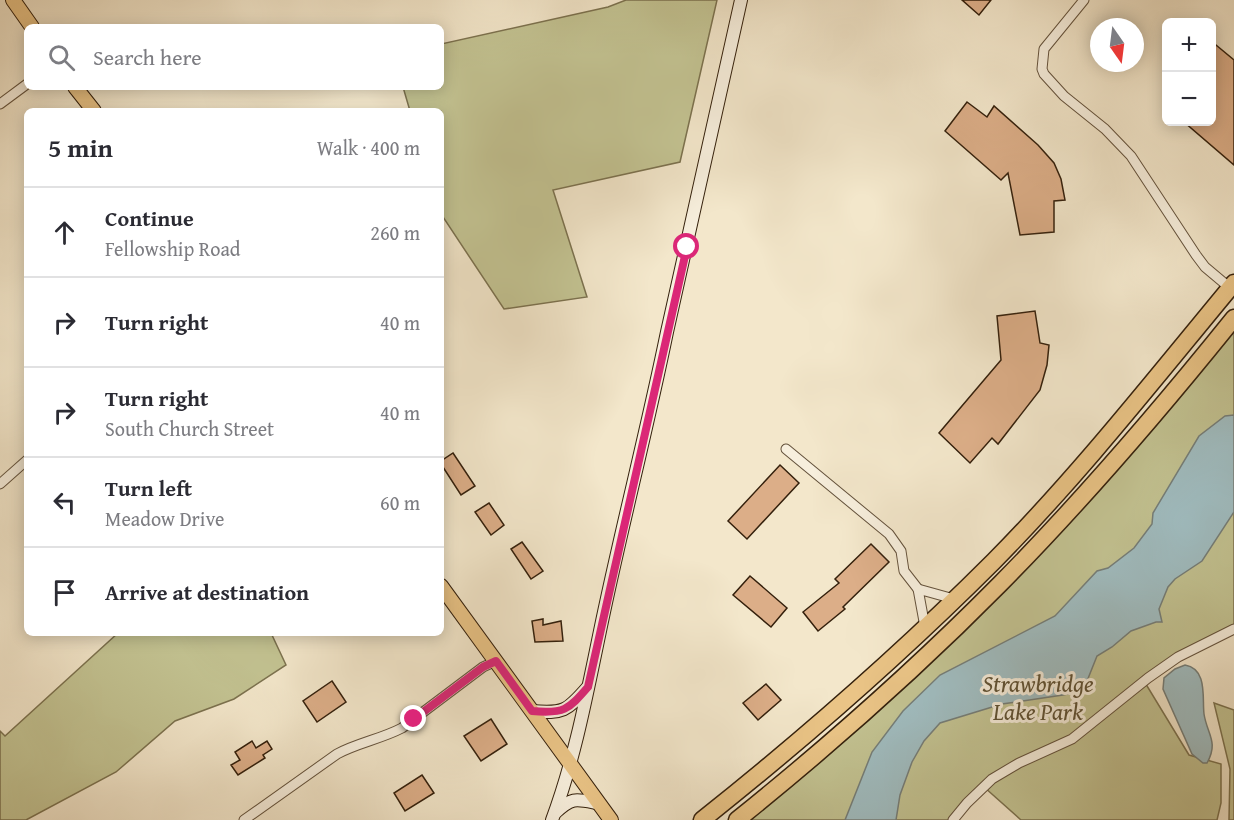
<!DOCTYPE html>
<meta charset="utf-8">
<style>
body{margin:0;font-family:"Gentium Book Plus",serif;background:#f7f7f7;color:#2b2b33}
.controls{position:absolute;right:18px;top:18px;display:grid;overflow:hidden;border-radius:9px;box-shadow:0 3px 15px #0003}
.controls button{width:54px;height:54px;display:grid;place-items:center;padding:0;border:0;border-bottom:2px solid #e1e1e2;background:#fff;color:#2b2b33;font:30px sans-serif}
.compass{position:absolute;left:1090px;top:18px;width:54px;height:54px;border-radius:50%;background:#fff;box-shadow:0 3px 15px #0003;rotate:166deg}
.stop{position:absolute;width:18px;height:18px;margin:-14px;border:4px solid #db2777;border-radius:50%;background:#fff}
.stop.end{background:#db2777;border-color:#fff;box-shadow:0 2px 6px #0008}
.list{margin:0;padding:0;list-style:none}
h2{display:flex;justify-content:space-between;align-items:center;height:78px;margin:0;padding:0 24px;font-size:26px}
h2 small{font-size:20px;font-weight:400;color:#7c7c81}
.list li{display:grid;grid-template-columns:39px 1fr auto;gap:18px;align-items:center;box-sizing:border-box;height:90px;padding:0 24px;border-top:2px solid #e1e1e2}
.list b{display:block;font-size:22px;white-space:nowrap}
.list p{margin:0;font-size:20px;white-space:nowrap;color:#7c7c81}
.list em{font-size:20px;font-style:normal;color:#7c7c81}
.icon{flex:none;width:33px;height:33px;fill:none;stroke:currentColor;stroke-width:2;stroke-linecap:round;stroke-linejoin:round}
.map{position:relative;flex:none;width:1234px;height:820px;overflow:hidden}
.search{position:absolute;background:#fff;box-shadow:0 3px 15px #0003;left:24px;top:24px;width:420px;height:66px;display:flex;align-items:center;gap:15px;box-sizing:border-box;padding:0 21px;border-radius:9px;color:#7c7c81;font-size:22px}
.panel{position:absolute;background:#fff;box-shadow:0 3px 15px #0003;left:24px;top:108px;width:420px;height:528px;border-radius:9px}
.map>svg:first-child{display:block}
</style>
<div class="map">
<svg width="1234" height="820" viewBox="0 0 1234 820">
<rect width="100%" height="100%" fill="#f3e7cb"/>
<filter id="stains"><feTurbulence type="fractalNoise" baseFrequency=".00333" numOctaves="4"/><feColorMatrix values="0 0 0 0 .2 0 0 0 0 .09 0 0 0 0 .02 0 0 0 .5 -.17"/></filter>
<radialGradient id="worn" r=".72"><stop offset=".6" stop-color="#630" stop-opacity="0"/><stop offset="1" stop-color="#630" stop-opacity=".3"/></radialGradient>
<!-- green -->
<g fill="#c3c392" stroke="#7c724f" stroke-width="1.5">
<polygon points="626,0 717,0 680,162 553,190 587,297 504,309 443,217 441,210 441,111 410,111 403,87 441,87 441,44 608,7"/>
<polygon points="1234,318 1234,630 1144,681 1189,755 1221,764 1221,803 1217,820 1021,820 984,787 954,820 750,820 745,814 972,612"/>
<polygon points="118,633 271,633 286,665 234,699 175,721 116,772 26,820 0,820 0,731 5,736"/>
<polygon points="1214,703 1234,710 1234,820 1229,820 1230,769"/>
</g>
<!-- water -->
<g fill="#a0bdc1" stroke="#757e79" stroke-width="1.5">
<polygon points="1234,415 1234,512 1202,561 1175,579 1168,587 1159,609 1162,622 1156,622 1131,631 1112,647 1097,656 1085,686 1080,691 1063,695 1002,704 940,723 924,741 912,762 900,795 896,820 845,820 872,752 903,711 940,675 1055,616 1097,571 1108,568 1134,548 1152,524 1153,513 1199,436 1225,416"/>
<path d="M 1185,665 C 1208,669 1202,698 1204,714 C 1207,734 1219,742 1207,763 L 1203,763 L 1192,754 L 1163,689 L 1164,678 L 1175,669 Z"/>
</g>
<!-- building -->
<g fill="#dcae88" stroke="#34200c" stroke-width="1.5">
<polygon points="962,0 991,0 979,15"/>
<polygon points="1216,45 1234,60 1234,165 1184,122 1212,122 1212,51"/>
<polygon points="967,102 987,117 994,106 1038,145 1054,163 1061,179 1065,200 1054,201 1054,232 1020,235 1008,173 1001,180 945,131"/>
<polygon points="1035,311 1040,343 1049,345 1047,365 1040,390 998,444 992,438 970,463 939,433 1001,360 997,316"/>
<polygon points="453,453 475,486 461,495 441,464 441,461"/>
<polygon points="780,465 799,483 747,539 728,521"/>
<polygon points="489,503 504,525 491,535 475,512"/>
<polygon points="522,542 543,571 531,579 511,549"/>
<polygon points="871,544 889,562 843,607 845,609 818,631 803,612 839,583 835,579"/>
<polygon points="750,576 787,608 771,627 733,595"/>
<polygon points="543,619 543,625 561,621 563,641 535,642 532,621"/>
<polygon points="332,681 346,702 317,722 303,701"/>
<polygon points="766,684 781,700 758,720 743,703"/>
<polygon points="491,719 507,744 481,761 464,736"/>
<polygon points="252,741 256,748 267,741 272,749 263,755 265,758 238,775 231,765 240,760 235,752"/>
<polygon points="422,775 434,793 405,811 394,793"/>
</g>
<g fill="none" stroke-linecap="round" stroke-linejoin="round">
<!-- street casing -->
<g stroke="#64523c" stroke-width="11">
<g id="street">
<polyline points="1084,0 1044,49 1042,69 1044,74 1064,96 1105,129 1131,156 1196,255 1205,267 1230,288"/>
<polyline points="0,104 27,84"/>
<polyline points="786,449 889,534 901,551 904,571 918,589"/>
<polyline points="0,484 27,460"/>
<polyline points="925,627 918,589 954,599"/>
<path d="M 244,820 L 337,754 C 357,743 381,739 402,728 L 483,667 L 496,661"/>
<polyline points="953,820 967,803 992,779 1019,763 1072,739 1148,678 1178,657 1234,629"/>
</g>
</g>
<!-- secondary casing -->
<g stroke="#34200c" stroke-width="14">
<g id="secondary">
<path d="M 532,711 C 563,714 567,711 587,688"/>
<path d="M 556,812 C 572,797 576,799 597,803"/>
<path d="M 552,820 C 577,753 589,682 604,612 C 624,518 648,425 667,332 L 741,0"/>
</g>
</g>
<!-- primary casing -->
<g stroke="#34200c" stroke-width="16">
<g id="primary">
<polyline points="13,0 32,27"/>
<polyline points="75,87 94,111"/>
<polyline points="441,586 611,820"/>
</g>
</g>
<!-- highway casing -->
<g stroke="#34200c" stroke-width="19">
<g id="highway">
<path d="M 702,820 C 804,739 902,653 994,561 C 1080,474 1156,377 1234,283"/>
<path d="M 737,820 C 829,746 917,668 1000,584 C 1083,500 1160,410 1234,318"/>
</g>
</g>
<!-- street -->
<use href="#street" stroke="#f7efdd" stroke-width="9"/>
<!-- secondary -->
<use href="#secondary" stroke="#f7efdd" stroke-width="12"/>
<!-- primary -->
<use href="#primary" stroke="#eac486" stroke-width="14"/>
<!-- highway -->
<use href="#highway" stroke="#eac486" stroke-width="16"/>
</g>
<g fill="none" stroke-linecap="round" stroke-linejoin="round">
<!-- route -->
<path stroke="#db2777" stroke-width="8" d="M 414,719 L 483,667 L 496,661 L 532,711 C 564,714 568,710 588,687 L 687,247"/>
</g>
<g text-anchor="middle" dominant-baseline="central" stroke-width="6" stroke-linejoin="round" paint-order="stroke">
<!-- park labels -->
<g font-size="24" font-style="italic" fill="#5f5134" stroke="#f7efdd">
<text x="1038" y="683">Strawbridge<tspan x="1038" dy="28">Lake Park</tspan></text>
</g>
</g>
<rect width="100%" height="100%" filter="url(#stains)"/>
<rect width="100%" height="100%" fill="url(#worn)"/>
</svg>
<div class="controls">
<button>+</button>
<button>−</button>
</div>
<svg class="compass" viewBox="-18 -18 36 36"><path d="M0-13l5 13h-10z" fill="#e53935"/><path d="M0 13l5-13h-10z" fill="#7c7c81"/></svg>
<div class="stop" style="left:687px;top:247px"></div>
<div class="stop end" style="left:414px;top:719px"></div>
<div class="search"><svg class="icon" aria-label="search" viewBox="0 0 24 24"><circle cx="10" cy="10" r="6"/><path d="M15 15l6 6"/></svg>Search here</div>
<section class="panel">
<h2>5 min<small>Walk · 400 m</small></h2>
<ul class="list">
<li><svg class="icon" aria-label="ahead" viewBox="0 0 24 24"><path d="M12 20V5M6 11l6-6 6 6"/></svg><div><b>Continue</b><p>Fellowship Road</p></div><em>260 m</em></li>
<li><svg class="icon" aria-label="right" viewBox="0 0 24 24"><path d="M7 20v-9h11M14 6l5 5-5 5"/></svg><div><b>Turn right</b></div><em>40 m</em></li>
<li><svg class="icon" aria-label="right" viewBox="0 0 24 24"><path d="M7 20v-9h11M14 6l5 5-5 5"/></svg><div><b>Turn right</b><p>South Church Street</p></div><em>40 m</em></li>
<li><svg class="icon" aria-label="left" viewBox="0 0 24 24"><path d="M17 20v-9H6M10 6l-5 5 5 5"/></svg><div><b>Turn left</b><p>Meadow Drive</p></div><em>60 m</em></li>
<li><svg class="icon" aria-label="arrive" viewBox="0 0 24 24"><path d="M6 21V4h12l-3 4 3 4H6"/></svg><div><b>Arrive at destination</b></div></li>
</ul>
</section>
</div>
